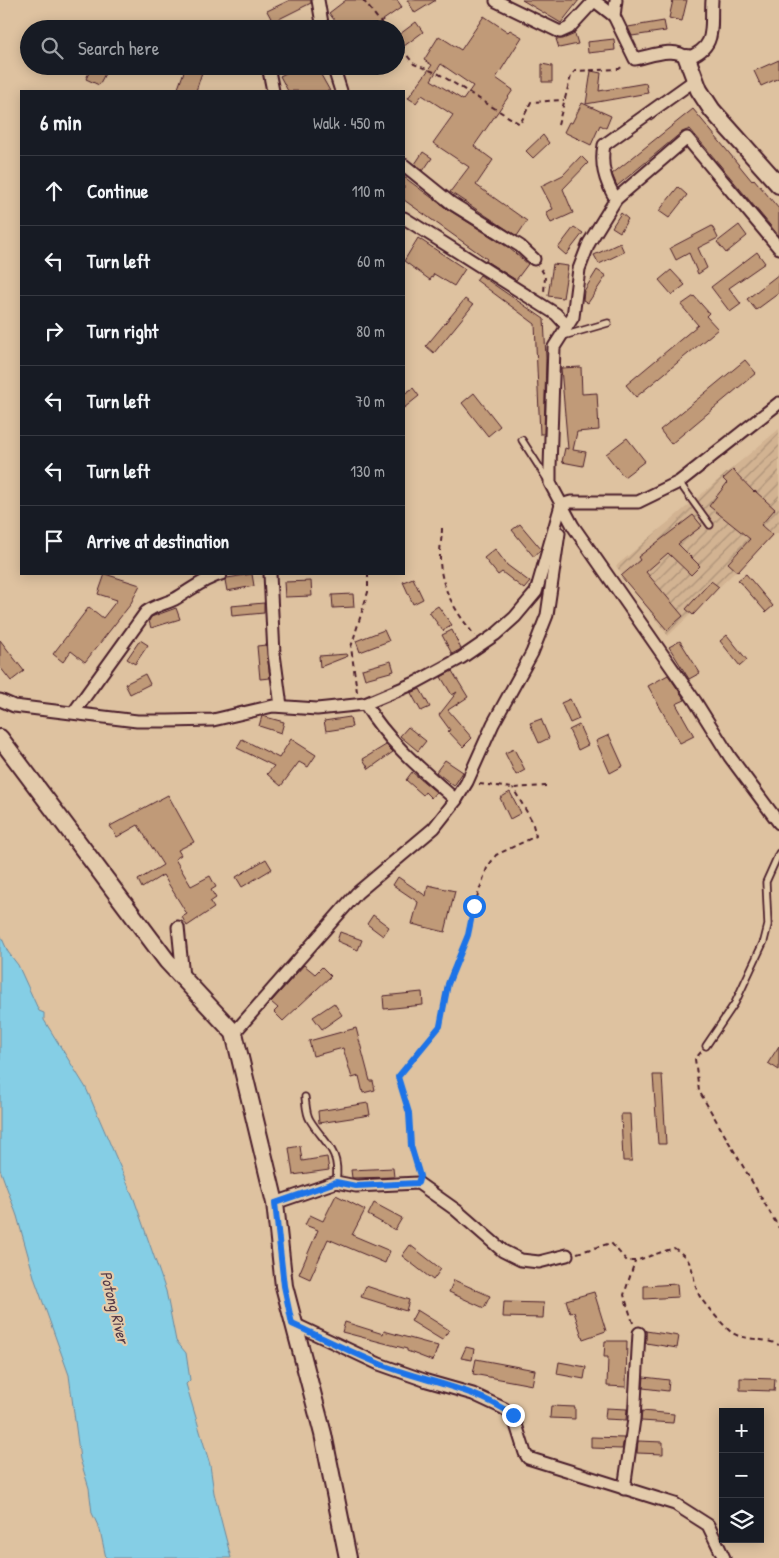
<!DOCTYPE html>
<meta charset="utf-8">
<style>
body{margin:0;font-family:"Patrick Hand",sans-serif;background:#20242c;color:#f1f3f6}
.controls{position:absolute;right:15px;bottom:15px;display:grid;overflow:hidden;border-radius:0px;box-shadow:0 2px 12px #0003}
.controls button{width:45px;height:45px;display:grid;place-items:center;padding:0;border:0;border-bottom:1px solid #363941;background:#171b24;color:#f1f3f6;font:25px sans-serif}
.stop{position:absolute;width:15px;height:15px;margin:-11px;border:4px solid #1a73e8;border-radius:50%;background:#fff}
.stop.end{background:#1a73e8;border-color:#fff;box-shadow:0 1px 5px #0008}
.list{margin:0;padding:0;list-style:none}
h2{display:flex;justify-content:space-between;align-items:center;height:65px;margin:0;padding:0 20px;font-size:21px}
h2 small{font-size:16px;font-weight:400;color:#9ea1a6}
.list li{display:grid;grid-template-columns:32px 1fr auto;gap:15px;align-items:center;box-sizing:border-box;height:70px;padding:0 20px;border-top:1px solid #363941}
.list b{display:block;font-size:19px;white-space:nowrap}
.list em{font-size:16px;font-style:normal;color:#9ea1a6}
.icon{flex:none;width:28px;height:28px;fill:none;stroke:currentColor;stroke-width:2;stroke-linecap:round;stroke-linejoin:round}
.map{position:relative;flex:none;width:779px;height:1558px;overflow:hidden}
.search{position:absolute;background:#171b24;box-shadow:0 2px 12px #0003;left:20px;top:20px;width:385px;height:55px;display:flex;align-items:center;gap:12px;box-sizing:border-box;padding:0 18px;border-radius:28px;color:#9ea1a6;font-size:19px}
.panel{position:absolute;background:#171b24;box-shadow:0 2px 12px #0003;left:20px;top:90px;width:385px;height:485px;border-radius:0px}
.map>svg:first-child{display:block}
</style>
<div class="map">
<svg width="779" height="1558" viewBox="0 0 779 1558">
<defs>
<pattern id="industrial-furrows" width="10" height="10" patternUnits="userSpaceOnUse" patternTransform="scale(1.25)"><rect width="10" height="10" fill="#d2b392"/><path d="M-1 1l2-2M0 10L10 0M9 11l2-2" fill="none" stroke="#ac9177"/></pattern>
</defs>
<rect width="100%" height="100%" fill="#dec2a0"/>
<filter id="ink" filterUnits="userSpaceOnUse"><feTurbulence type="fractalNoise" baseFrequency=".02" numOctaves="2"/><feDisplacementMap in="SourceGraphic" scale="10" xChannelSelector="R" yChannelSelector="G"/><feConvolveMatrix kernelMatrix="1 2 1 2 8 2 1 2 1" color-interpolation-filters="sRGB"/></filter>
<g filter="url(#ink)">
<!-- industrial -->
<polygon fill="url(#industrial-furrows)" points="779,429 779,533 776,533 668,636 616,566"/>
<!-- water -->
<polygon fill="#85cee5" stroke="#6d889b" points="0,934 8,952 18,965 39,1011 44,1013 44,1020 86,1088 134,1199 166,1291 176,1341 186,1353 190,1380 186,1384 210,1465 214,1493 231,1558 106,1558 100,1530 92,1513 89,1488 80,1459 69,1375 35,1280 17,1216 0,1169"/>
<!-- building -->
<g fill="#c09a78" stroke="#4a1f2b" fill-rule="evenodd">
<polygon points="290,0 311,0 311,3 273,22 267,11"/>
<polygon points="346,0 397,0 402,7 376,25 378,29 341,29 329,13"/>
<polygon points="407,0 436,0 415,13"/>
<polygon points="522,0 579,0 561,23"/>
<polygon points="673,0 687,0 682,21 669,18"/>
<path d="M 484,16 L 508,32 L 510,30 L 522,37 L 496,78 L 513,90 L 474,146 L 493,160 L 476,185 L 527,221 L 517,236 L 450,192 L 469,167 L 433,143 L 453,115 L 422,95 L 416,103 L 408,98 L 432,65 L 424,60 L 439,36 L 461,50 ZM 441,64 L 473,86 L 463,100 L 431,80 Z"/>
<polygon points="664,21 666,31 632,36 628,27"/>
<polygon points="416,22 423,32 396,52 396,37"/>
<polygon points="575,34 578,44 559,48 556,39 563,39"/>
<polygon points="614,39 615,50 588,53 587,42"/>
<polygon points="779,60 779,78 761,86 754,71"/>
<polygon points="542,64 552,66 552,82 542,82"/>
<polygon points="92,66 109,66 99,85 86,79"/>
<polygon points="186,66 204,66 196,91 177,91"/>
<polygon points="300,66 316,66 330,91 288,91 280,76"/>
<polygon points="591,71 601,73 599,91 646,83 648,93 586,104"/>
<polygon points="582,103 611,116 606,128 600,125 591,145 564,132 569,122 572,123"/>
<polygon points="693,109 752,181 754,179 779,209 779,236 690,129 682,132 617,186 612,174"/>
<polygon points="543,135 549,143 533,158 526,151"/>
<polygon points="423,152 432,158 423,171 415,164"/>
<polygon points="581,156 588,163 563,189 573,213 551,223 546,212 553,209 541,186 563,175"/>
<polygon points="404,177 447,209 509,248 528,264 516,280 486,261 487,259 404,200"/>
<polygon points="678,187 687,195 669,218 659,211"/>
<polygon points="621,213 628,219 620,232 612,227"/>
<polygon points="739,225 747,236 726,253 717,242"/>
<polygon points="712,226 718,238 698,248 707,268 698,274 689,253 676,260 670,248"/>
<polygon points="574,227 583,233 566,255 558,248"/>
<polygon points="418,238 465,269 454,286 434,274 430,280 404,261"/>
<polygon points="620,243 624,252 599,264 594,255"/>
<polygon points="757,252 765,263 729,288 741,304 730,312 711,287"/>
<polygon points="553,264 568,266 563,298 548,296"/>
<polygon points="597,270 606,276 588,303 583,300 584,291"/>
<polygon points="671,270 685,285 672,295 659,280"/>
<polygon points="779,274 779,293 756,310 747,299"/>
<polygon points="480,275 544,319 546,358 544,434 540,434 535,324 476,280"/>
<polygon points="694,296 709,313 706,316 718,329 636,397 626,385 698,325 681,305"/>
<polygon points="465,299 473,305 434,353 426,346"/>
<polygon points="745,360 756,373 671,444 660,430"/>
<polygon points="581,367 582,394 597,393 599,430 577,432 573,450 586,452 583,466 562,462 565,448 568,449 561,368"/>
<polygon points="413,388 419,396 404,408 404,394"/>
<polygon points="474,393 500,426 488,436 462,403"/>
<polygon points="627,438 645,461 624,477 606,454"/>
<polygon points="733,470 754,492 755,491 775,509 761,525 772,535 738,572 728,563 750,539 709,506 727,483 723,479"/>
<polygon points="693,515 702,526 678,544 700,566 691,575 668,553 646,572 683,616 667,630 621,576 640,560 638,557"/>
<polygon points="520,524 541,549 534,557 512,530"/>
<polygon points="495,549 507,565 530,582 524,589 502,572 498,575 484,558"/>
<polygon points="105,574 140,585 130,605 85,662 71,651 63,662 53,654 89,607 103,618 117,600 98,594"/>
<polygon points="252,574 254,586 227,591 225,580 227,578"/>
<polygon points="746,574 773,606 766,612 738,580"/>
<polygon points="413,578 423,599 413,604 403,582"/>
<polygon points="311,581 312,596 285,597 284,582"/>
<polygon points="711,581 719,587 693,615 686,609"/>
<polygon points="353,594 354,607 333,608 332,595"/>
<polygon points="264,603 264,613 232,616 231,606"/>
<polygon points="438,606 452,625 443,631 429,612"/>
<polygon points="176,608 180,619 151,628 149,621 151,617"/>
<polygon points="384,630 389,641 360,652 356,641"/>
<polygon points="452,630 461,649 452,654 442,635"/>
<polygon points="727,635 747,660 740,666 720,641"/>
<polygon points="0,640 24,671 11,681 0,667"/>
<polygon points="140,640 148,645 135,664 127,659"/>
<polygon points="680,641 700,673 689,679 669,647"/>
<polygon points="266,645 270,678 260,679 257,646"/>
<polygon points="347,654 348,656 320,667 319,656"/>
<polygon points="391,661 394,671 365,679 362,669"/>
<polygon points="452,671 468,697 448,710 472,738 463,747 448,731 450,730 439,715 457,692 452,695 441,677"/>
<polygon points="145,674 150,684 130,694 125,684"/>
<polygon points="668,675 685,700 676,704 694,736 680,743 648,686"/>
<polygon points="420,689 430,707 421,711 411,693"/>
<polygon points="570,699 579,719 570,723 561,703"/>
<polygon points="262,716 284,722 281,733 259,726"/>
<polygon points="350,717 352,727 326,731 324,721"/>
<polygon points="541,719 549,738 539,743 530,723"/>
<polygon points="579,725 588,745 578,750 569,730"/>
<polygon points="408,727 426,741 418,751 400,736"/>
<polygon points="609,735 623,766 610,773 596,741"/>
<polygon points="242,739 279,758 291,739 316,755 308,767 299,762 281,786 267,774 274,766 237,748"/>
<polygon points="386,745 393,752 369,769 363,759"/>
<polygon points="514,749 525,770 516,775 505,753"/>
<polygon points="445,760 463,772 454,786 436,772"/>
<polygon points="412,772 436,792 431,798 425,792 423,795 406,780"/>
<polygon points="510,792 521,813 510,819 500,798"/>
<polygon points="168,795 194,842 178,850 181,855 175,859 191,886 210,876 216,887 211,890 216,898 210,902 214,908 187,926 182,917 187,914 163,875 142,888 138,880 163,865 138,825 117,837 110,826"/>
<polygon points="266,859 272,869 242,887 236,877"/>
<polygon points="398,877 426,896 428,885 455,891 445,932 412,924 418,902 393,885"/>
<polygon points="373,915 389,927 383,936 367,924"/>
<polygon points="340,932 362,940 358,950 337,941"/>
<polygon points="304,965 315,974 322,967 331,976 283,1021 274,1012 278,1008 271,1002"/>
<polygon points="422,992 423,1005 384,1009 383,996"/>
<polygon points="334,1003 342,1015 322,1029 313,1017"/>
<polygon points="356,1028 370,1081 373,1081 375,1090 363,1093 359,1076 352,1078 343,1048 313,1056 309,1041"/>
<polygon points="779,1046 779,1070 768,1063"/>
<polygon points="653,1075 662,1075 666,1144 658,1144"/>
<polygon points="368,1103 370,1115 319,1123 318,1111"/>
<polygon points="621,1114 630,1114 632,1161 623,1161"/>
<polygon points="300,1146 302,1161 327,1157 329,1170 293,1175 289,1148"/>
<polygon points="393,1168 394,1177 352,1178 351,1170"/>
<polygon points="336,1195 365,1210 352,1235 390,1251 385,1263 328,1239 310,1279 299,1274 318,1230 305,1225 310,1215 323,1221"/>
<polygon points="374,1203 402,1218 395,1230 368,1215"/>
<polygon points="410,1245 441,1269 433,1280 402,1256"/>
<polygon points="454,1280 490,1296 484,1308 449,1292"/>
<polygon points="677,1284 678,1297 644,1299 644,1286"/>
<polygon points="366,1286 409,1300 406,1311 361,1297"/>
<polygon points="594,1292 606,1331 583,1339 574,1312 570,1313 566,1300"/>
<polygon points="504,1302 544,1303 543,1318 503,1317"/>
<polygon points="417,1310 449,1330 442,1340 411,1321"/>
<polygon points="345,1322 383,1334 384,1331 438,1346 433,1361 407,1351 407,1349 342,1332"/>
<polygon points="646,1331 679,1336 677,1348 646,1343"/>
<polygon points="605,1341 627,1341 626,1387 607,1386 608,1357 604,1357"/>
<polygon points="466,1347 474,1349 472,1360 461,1358"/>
<polygon points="476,1359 535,1370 532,1385 473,1374"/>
<polygon points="559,1362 586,1367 584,1379 557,1374"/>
<polygon points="644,1377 669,1380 668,1391 643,1388"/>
<polygon points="740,1378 775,1379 774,1391 740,1390"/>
<polygon points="551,1406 575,1407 575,1419 550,1418"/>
<polygon points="606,1408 627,1409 626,1420 605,1419"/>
<polygon points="642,1411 674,1414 673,1423 641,1421"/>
<polygon points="591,1437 624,1438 622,1449 591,1448"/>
<polygon points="638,1441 663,1442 663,1454 637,1453"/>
</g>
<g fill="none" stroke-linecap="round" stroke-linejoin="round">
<!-- lane casing -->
<g stroke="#4a1f2b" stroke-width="9">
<g id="lane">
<polyline points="563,336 608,323"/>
<polyline points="522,440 547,479"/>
<polyline points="679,482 710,525"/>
<polyline points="706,1046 735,1003 764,941 768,925 766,882 779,853"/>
<path d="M 305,1097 C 306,1104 306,1114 310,1120 C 324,1143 341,1150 336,1182"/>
</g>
</g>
<!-- street casing -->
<g stroke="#4a1f2b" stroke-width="15">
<g id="street">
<polyline points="318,0 323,29"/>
<path d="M 616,0 L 614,16 L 635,59 C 651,56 674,46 687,58 C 718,47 710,28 712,0"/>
<polyline points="496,1 560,32 569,28 592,3 596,2 614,16"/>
<polyline points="268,66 273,91"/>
<polyline points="333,66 341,91"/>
<polyline points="404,165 451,203 520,246 534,259"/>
<path d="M 616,199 C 605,182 600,165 604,145 L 695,80"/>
<polyline points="404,218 556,314 567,326"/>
<polyline points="779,248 687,138 616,199 589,243 579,269 573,317 554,347 550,467 550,483 573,526 695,701 730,757 779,823"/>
<polyline points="561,505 571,502 638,502 679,482 779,403"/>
<polyline points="270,574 274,654 281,706"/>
<polyline points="0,700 14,706 137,721 168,721 213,720 273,706 317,709 365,704 415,683 461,658 496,634 515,617 536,592 561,505"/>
<path d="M 365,704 C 388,742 423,771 456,800"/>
<path d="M 74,712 L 146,612 C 155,605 165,604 175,599 C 191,590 203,579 221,574"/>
<polyline points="178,927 183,977"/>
<polyline points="234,1033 357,893 434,828 456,800 467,782 493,724 532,653 547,615 559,533"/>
<polyline points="275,1203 336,1182 356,1186 418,1183 456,1210 503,1251 521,1260 539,1262 567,1255"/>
<polyline points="292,1323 379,1364 427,1381 473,1394 503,1408 513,1415 525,1453 528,1458 675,1504 708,1525 724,1558"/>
<polyline points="624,1489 634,1419 639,1333"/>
</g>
</g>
<!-- secondary casing -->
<g stroke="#4a1f2b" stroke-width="20">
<g id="secondary">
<polyline points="687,58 699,90 712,110 779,185"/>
<polyline points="0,738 167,961 234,1033 275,1203 284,1286 323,1434 348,1558"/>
</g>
</g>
<!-- path -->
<g stroke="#4a1f2b" stroke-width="2" stroke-dasharray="5 4" stroke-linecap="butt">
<polyline points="363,0 386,29"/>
<polyline points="396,42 414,64 439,74 520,124 531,102 564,100"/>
<polyline points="558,125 571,76 575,71 619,69 624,65"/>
<polyline points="541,269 545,276 544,293"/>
<path d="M 442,528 C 442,537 440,546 440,555 C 439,587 456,612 475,636"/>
<polyline points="357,692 351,647 368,592 368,574"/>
<polyline points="479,784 513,788 546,786"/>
<polyline points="701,1052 695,1059 699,1091 779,1228"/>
<polyline points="419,1171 411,1145 409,1113 398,1077 440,1026 447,984 468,935 474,906 487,868 496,855 536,836 532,821 513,788"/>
<path d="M 577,1253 L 611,1243 L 627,1261 L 635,1261 L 674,1248 C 701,1265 688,1279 702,1300 C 708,1308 724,1326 731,1332 C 743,1341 764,1337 779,1345"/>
<polyline points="633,1323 624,1295 635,1261"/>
</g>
<!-- lane -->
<use href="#lane" stroke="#e3cbab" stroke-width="5.5"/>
<!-- street -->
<use href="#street" stroke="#e3cbab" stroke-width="11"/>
<!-- secondary -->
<use href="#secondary" stroke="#e3cbab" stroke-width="16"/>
</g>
</g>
<g fill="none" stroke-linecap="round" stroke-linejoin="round" filter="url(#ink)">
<!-- route -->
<path stroke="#1a73e8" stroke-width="6" d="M 474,906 L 468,935 L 448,984 L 440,1026 L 398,1077 L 409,1113 L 411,1146 L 420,1176 L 418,1183 L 356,1186 L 336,1182 L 275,1203 L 284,1286 L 292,1324 C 321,1337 350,1352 380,1364 C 424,1382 474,1387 513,1415"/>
</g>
<g text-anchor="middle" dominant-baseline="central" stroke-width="4.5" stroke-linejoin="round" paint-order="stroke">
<!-- water labels -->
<g font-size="16" font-style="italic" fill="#533947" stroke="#e3cbab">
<text transform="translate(115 1307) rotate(76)">Potong River</text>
</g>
</g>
</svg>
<div class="controls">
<button>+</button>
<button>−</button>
<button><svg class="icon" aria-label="layers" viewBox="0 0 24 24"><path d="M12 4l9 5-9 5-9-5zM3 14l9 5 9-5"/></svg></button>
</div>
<div class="stop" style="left:474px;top:906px"></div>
<div class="stop end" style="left:513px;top:1415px"></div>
<div class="search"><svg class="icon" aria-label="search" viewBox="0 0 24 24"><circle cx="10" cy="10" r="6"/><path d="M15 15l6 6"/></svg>Search here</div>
<section class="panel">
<h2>6 min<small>Walk · 450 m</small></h2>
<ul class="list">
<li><svg class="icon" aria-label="ahead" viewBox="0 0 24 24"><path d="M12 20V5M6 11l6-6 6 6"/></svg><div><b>Continue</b></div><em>110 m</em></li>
<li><svg class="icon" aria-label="left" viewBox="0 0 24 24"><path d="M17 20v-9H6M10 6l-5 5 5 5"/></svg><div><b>Turn left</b></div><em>60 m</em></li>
<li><svg class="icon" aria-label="right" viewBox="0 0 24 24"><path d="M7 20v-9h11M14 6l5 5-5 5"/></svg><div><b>Turn right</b></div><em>80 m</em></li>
<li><svg class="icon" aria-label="left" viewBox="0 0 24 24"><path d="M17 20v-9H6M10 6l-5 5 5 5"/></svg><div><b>Turn left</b></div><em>70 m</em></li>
<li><svg class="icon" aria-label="left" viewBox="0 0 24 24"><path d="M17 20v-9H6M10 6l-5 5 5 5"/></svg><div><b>Turn left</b></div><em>130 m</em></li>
<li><svg class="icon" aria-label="arrive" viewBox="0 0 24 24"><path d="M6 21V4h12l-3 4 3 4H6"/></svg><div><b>Arrive at destination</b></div></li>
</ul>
</section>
</div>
